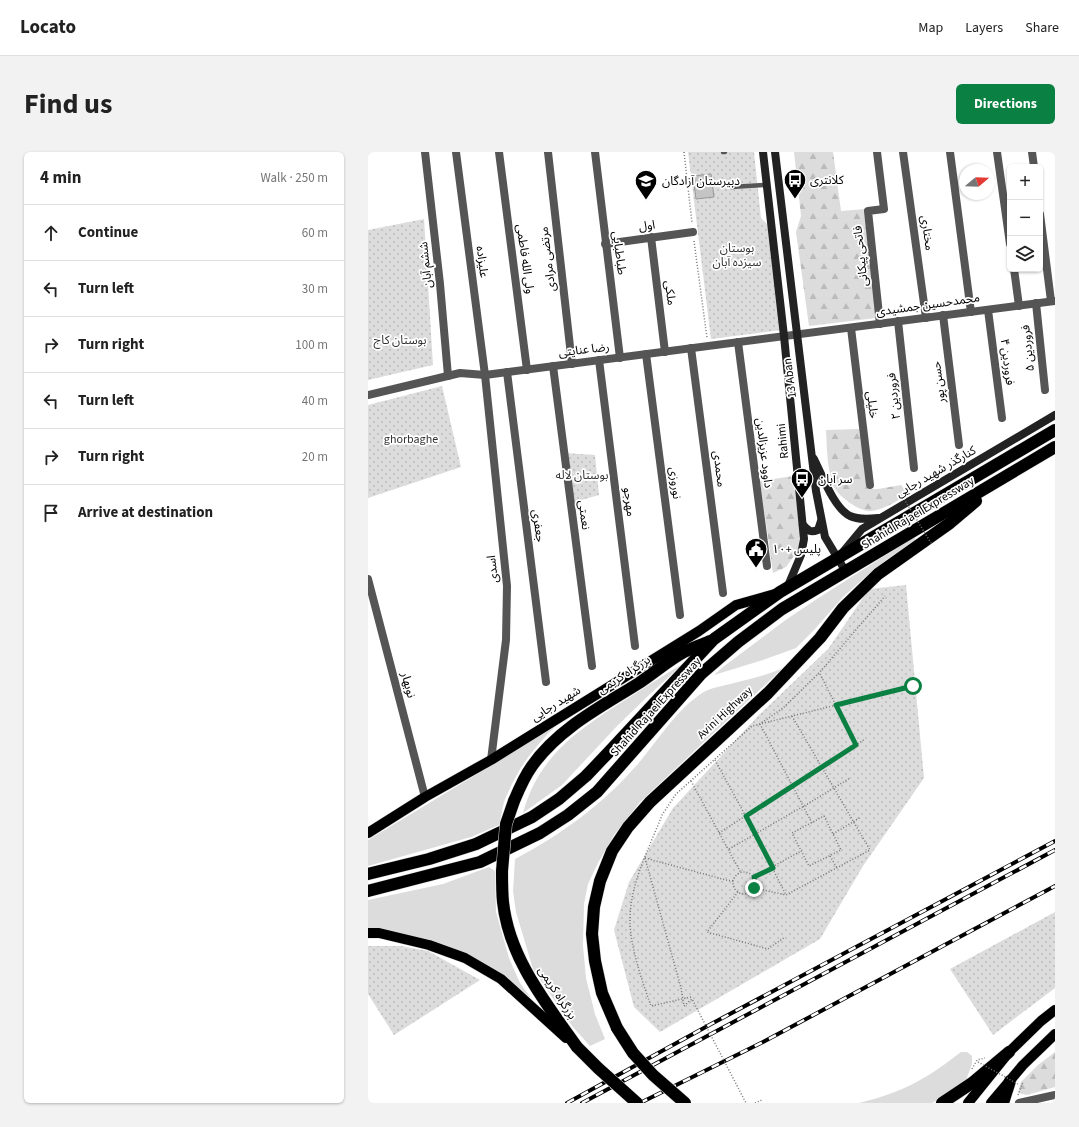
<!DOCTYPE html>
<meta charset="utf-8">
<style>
body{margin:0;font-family:"Source Sans 3","Noto Sans Arabic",sans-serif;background:#f2f2f2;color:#222}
.controls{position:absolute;right:12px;top:12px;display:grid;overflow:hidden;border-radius:6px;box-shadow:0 1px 3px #0004}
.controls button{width:36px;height:36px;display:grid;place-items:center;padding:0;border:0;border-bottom:1px solid #e0e0e0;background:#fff;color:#222;font:20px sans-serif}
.compass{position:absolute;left:591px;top:12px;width:36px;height:36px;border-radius:50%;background:#fff;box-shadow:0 1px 3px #0004;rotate:71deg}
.stop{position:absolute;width:12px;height:12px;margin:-9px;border:3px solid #0b8043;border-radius:50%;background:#fff}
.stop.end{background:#0b8043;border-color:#fff;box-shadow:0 1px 4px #0008}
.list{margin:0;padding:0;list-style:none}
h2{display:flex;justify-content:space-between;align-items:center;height:52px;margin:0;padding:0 16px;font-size:17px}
h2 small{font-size:13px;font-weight:400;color:#767676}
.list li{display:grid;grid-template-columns:26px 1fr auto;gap:12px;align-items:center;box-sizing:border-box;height:56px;padding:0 16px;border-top:1px solid #e0e0e0}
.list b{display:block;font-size:15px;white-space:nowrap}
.list em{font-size:13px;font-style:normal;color:#767676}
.icon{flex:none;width:22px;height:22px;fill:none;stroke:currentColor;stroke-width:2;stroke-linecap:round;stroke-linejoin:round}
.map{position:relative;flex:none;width:687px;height:951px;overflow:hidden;border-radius:6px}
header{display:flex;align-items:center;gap:24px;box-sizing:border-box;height:56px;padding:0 20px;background:#fff;border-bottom:1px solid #e0e0e0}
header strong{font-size:19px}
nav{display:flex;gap:22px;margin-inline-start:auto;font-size:14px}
.intro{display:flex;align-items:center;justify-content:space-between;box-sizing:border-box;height:96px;padding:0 24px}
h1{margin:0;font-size:28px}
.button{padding:10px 18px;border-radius:6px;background:#0b8043;color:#fff;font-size:14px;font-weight:700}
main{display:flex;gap:24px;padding:0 24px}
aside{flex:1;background:#fff;border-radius:6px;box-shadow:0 1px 3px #0004}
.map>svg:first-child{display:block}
</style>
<header>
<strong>Locato</strong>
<nav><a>Map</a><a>Layers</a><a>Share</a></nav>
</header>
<div class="intro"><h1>Find us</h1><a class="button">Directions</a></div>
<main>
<aside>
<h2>4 min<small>Walk · 250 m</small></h2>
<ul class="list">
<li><svg class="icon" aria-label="ahead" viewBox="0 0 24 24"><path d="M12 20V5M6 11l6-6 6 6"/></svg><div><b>Continue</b></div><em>60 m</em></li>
<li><svg class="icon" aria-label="left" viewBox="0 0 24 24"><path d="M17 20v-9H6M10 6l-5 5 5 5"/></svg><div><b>Turn left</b></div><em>30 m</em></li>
<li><svg class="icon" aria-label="right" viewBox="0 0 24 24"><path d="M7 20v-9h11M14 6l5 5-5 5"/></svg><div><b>Turn right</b></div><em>100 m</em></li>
<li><svg class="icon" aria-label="left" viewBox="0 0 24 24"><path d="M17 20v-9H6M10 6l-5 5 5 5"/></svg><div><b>Turn left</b></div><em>40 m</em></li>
<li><svg class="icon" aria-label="right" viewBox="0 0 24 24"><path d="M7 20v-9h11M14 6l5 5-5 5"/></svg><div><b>Turn right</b></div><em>20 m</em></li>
<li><svg class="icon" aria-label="arrive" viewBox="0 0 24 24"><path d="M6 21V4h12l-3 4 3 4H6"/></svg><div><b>Arrive at destination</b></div></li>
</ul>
</aside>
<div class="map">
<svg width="687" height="951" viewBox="0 0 687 951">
<defs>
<pattern id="forest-firs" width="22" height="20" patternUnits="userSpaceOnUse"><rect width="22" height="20" fill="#dcdcdc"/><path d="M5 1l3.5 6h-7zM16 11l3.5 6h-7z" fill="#bbb"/></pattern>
<pattern id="park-dots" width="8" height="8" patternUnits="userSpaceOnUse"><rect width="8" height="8" fill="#dcdcdc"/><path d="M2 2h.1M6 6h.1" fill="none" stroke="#bbb" stroke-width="1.8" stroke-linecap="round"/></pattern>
</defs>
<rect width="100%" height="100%" fill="#fff"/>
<!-- grass -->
<g fill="#dcdcdc">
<polygon points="546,385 548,388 518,408 496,426 475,445 446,478 428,496 395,508 346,523 355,515 419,467 452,445"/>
<path d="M 316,511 L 281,543 L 249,574 L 194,633 L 155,661 C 171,602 213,576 262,545 C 280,533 298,522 316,511 Z"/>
<path d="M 415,516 L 272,650 L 246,683 L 230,711 L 220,732 L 216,752 L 215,794 L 218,826 L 227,862 L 237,887 L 222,894 L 204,874 L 165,817 L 148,760 L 145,739 L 147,707 C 194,682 234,653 269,613 C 290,589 307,559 334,541 C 344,535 355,534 366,531 C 383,527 399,523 415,516 Z"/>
<path d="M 193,569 C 169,592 152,612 139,643 C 134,652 134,664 131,673 L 103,685 L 0,714 L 0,688 L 129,610 Z"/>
<path d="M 121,715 L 127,719 L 128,760 L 135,785 L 141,806 L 152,831 L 163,846 C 138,826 112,806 82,795 C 56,786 27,783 0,778 L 0,748 L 75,732 Z"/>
<path d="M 593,900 L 599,900 L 604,904 L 604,912 L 598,928 L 576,944 L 564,951 L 491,951 C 502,948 514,945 524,941 C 550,932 572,916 593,900 Z"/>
</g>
<!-- forest -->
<g fill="url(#forest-firs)">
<polygon points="426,0 465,0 473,59 497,57 508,166 441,174 428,80 433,64"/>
<path d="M 491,277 L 499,337 L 510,337 L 533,333 L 540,342 C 529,349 517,357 504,359 C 493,361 469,344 465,333 C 459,316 459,296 458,278 Z"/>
<polygon points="425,324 432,379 431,397 418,415 405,421 392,329"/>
<polygon points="687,900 687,935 659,943 650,941 653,930 670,913"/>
</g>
<!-- park -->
<g fill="url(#park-dots)">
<polygon points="320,0 386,0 393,66 401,74 413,178 343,187"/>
<polygon points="56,67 65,213 0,228 0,78"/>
<polygon points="74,234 93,315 0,346 0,253"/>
<polygon points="197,301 227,303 231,343 203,351"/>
<polygon points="538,433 556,626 495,714 452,787 292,880 266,855 246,778 261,730 305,656 390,564 460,497 501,437"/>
<polygon points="687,760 687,836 625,883 582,817"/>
<polygon points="0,794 33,794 60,799 112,828 26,883 0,842"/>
</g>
<!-- building -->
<polygon fill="#c4c4c4" stroke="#999" points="343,22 346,45 328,47 325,24"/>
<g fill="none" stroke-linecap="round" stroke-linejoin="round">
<!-- primary casing -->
<g stroke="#dbdbdb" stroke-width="11">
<g id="primary">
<polyline points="0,681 57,645 123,608 331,479 368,453 407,442"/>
<polyline points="0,781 11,781 61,793 97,806 133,827 198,886"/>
<polyline points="600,951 641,900 673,869 687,858"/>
<polyline points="623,951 655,913 687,882"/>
</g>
</g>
<!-- highway casing -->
<g stroke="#dbdbdb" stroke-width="13">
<g id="highway">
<path d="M 146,649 C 151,637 156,625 164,614 C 191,576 233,555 271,531 C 286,521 301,508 316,500 C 324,496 333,493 342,489"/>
<path d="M 134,719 C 134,729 134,740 135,750 C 141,806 178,851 209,895"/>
<polyline points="0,722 61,707 108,692 164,665 191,647 218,624 240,601 346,487 412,440 687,278"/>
<polyline points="0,739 112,710 172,681 200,663 229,640 333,522 370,490 414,457 687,295"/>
<polyline points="249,876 234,841 227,809 224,782 226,755 232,729 244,699 260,675 282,650 400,541 452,486 475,456 510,422 582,371 608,349"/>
<polyline points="574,951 604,931 641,900"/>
<polyline points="635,951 642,929"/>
</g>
</g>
<!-- path -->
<g stroke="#777" stroke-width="1.5" stroke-dasharray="1 2" stroke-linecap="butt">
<polyline points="316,0 324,71"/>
<polyline points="326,89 339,186"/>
<polyline points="452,522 488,593"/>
<polyline points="347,608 382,672 418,743"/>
<polyline points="323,629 373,721"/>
<polygon points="456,664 473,698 441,714 424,681"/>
<polyline points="444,671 392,572 415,556 451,521 517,444"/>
<polyline points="351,681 497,587"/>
<polyline points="465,682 493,665"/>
<polyline points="361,697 443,650 482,626"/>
<polyline points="462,704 469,716"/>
<polyline points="277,706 313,836 316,854"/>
<polyline points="277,706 358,728 365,729"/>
<circle cx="376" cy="731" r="11"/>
<polyline points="386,725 433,699"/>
<polyline points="386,736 418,743 502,698 424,564"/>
<polyline points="370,740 339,780 400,797 417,785"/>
<path d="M 323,845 L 283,854 C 274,829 263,797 262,771 C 261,733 281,697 294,663 L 308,642 L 384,574 L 545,534"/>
<polyline points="604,917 609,908 617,906"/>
<polyline points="650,943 655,930"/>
<polyline points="387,951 394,948"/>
</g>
<!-- lane -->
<g stroke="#555" stroke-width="4.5">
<polyline points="355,0 357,0"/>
<polyline points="363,35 398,33"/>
</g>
<!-- street -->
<g stroke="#555" stroke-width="8">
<polyline points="57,0 72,132 80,224"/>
<polyline points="88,0 117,223 139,434 138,488 123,608"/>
<polyline points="131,0 159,218"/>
<polyline points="180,0 204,212"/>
<polyline points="227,0 252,206"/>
<polyline points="509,0 516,57 500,59 512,172"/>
<polyline points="535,0 558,166"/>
<polyline points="582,0 603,160"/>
<polyline points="629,0 642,92"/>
<polyline points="664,0 666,15"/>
<polyline points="672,62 683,149"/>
<polyline points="283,85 297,200"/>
<polyline points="237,92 325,80"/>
<polyline points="646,117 651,154"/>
<polyline points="668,151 677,238"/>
<polyline points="620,158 634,266"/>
<polyline points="575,163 591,293"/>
<polyline points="530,169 546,316"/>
<polyline points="483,176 502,333"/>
<polyline points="370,190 399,414"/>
<polyline points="323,196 355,441"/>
<polyline points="278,202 312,463"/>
<polyline points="231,208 267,494"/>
<polyline points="185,214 224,514"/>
<polyline points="139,220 178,530"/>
<polyline points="0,243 92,221 117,223 687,149"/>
<polyline points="0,427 57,645"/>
<polyline points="651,951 687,943"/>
</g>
<!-- secondary -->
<g stroke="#222" stroke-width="8">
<polyline points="395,0 416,184 436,387 433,403 419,436"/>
<polyline points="407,0 448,339 457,385 478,420"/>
<path d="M 446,307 C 454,323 466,356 482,364 C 491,368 501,367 510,366"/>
<path d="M 435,373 C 441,379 442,381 450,378 L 453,369"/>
<polyline points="474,401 494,377 687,263"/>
</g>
<!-- primary -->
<use href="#primary" stroke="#000" stroke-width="10"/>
<!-- highway -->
<use href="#highway" stroke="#000" stroke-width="12"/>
<!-- rail casing -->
<g stroke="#000" stroke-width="4">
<g id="rail">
<polyline points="199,951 345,871 687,689"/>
<polyline points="214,951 687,698"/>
<polyline points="272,951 395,890 687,734"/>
</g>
</g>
<!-- rail -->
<use href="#rail" stroke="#fff" stroke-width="2.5" stroke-dasharray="8" stroke-linecap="butt"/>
<!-- highway-bridge casing -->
<g stroke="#dbdbdb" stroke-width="13" stroke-linecap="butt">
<g id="highway-bridge">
<polyline points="134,719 138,672 146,649"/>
<polyline points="249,876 265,901 285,923 317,951"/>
<polyline points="209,895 230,916 269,951"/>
</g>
</g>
<!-- path-bridge -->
<g stroke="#777" stroke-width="1.5" stroke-dasharray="1 2" stroke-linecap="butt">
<polyline points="536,347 563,391"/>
<polyline points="316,854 324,847 378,951"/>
<polyline points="610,910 650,932"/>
</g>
<!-- highway-bridge -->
<use href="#highway-bridge" stroke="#000" stroke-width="12"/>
</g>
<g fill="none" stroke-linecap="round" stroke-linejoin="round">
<!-- route -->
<polyline stroke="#0b8043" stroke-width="5" points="386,736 387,732 386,725 405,716 378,664 488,593 468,553 545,534"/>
</g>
<!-- icons -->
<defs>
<g id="bus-pin" transform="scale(1.15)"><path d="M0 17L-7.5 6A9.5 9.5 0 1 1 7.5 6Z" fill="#000" stroke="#fff"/><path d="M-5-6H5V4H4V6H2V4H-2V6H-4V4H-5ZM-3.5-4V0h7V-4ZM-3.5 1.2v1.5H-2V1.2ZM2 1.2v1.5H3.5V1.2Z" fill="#fff"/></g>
<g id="school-pin" transform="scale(1.15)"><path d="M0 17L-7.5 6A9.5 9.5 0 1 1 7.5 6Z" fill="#000" stroke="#fff"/><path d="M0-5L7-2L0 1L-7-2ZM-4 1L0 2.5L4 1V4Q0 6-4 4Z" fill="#fff"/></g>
<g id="civic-pin" transform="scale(1.15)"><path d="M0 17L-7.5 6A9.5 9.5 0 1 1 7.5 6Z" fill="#000" stroke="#fff"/><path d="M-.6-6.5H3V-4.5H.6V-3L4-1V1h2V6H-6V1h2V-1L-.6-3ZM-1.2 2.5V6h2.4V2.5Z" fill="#fff"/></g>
</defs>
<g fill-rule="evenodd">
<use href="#bus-pin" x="427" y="28"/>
<use href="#school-pin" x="278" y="29"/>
<use href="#bus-pin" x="434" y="327"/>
<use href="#civic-pin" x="388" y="397"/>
</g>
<g text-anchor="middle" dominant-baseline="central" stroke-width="3.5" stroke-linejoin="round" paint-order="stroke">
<!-- poi labels -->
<g font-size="12" fill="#000" stroke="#fff" text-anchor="start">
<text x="442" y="28">کلانتری</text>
<text x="294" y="29">دبیرستان آزادگان</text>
<text x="450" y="327">سر آبان</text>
<text x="404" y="397">پلیس +۱۰</text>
</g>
<!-- street labels -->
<g font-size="12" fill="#000" stroke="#fff">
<text transform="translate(279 74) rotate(-8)">اول</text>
<text transform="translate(559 81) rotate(82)">مختاری</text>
<text transform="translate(251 101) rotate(83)">طباطبایی</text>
<text transform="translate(493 104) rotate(-96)">فاتحی پیکانی</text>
<text transform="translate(157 107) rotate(82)">ولی الله فاطمی</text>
<text transform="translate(180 107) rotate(-97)">مرتضی مرادی</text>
<text transform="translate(114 110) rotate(83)">علیزاده</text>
<text transform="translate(58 113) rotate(-96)">ششم آبان</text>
<text transform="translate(302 141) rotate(83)">ملکی</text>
<text transform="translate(560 153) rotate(-8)">محمدحسین جمشیدی</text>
<text transform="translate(660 196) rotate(-96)">فروردین ۵</text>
<text transform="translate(216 198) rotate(-7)">رضا عنایتی</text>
<text transform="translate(639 210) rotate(83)">فروردین ۴</text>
<text transform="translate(422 226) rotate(-97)">13 Aban</text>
<text transform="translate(571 230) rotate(-97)">حسن پور</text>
<text transform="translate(526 244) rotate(-96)">فروردین ۲</text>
<text transform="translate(504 253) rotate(83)">خلیلی</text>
<text transform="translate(415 289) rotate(-96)">Rahimi</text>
<text transform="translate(396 301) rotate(83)">داوود عزیزالدین</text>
<text transform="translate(351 317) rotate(83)">محمدی</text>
<text transform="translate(568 320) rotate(-30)">کنارگذر شهید رجایی</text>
<text transform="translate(307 331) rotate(83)">نوروزی</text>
<text transform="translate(261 350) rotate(83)">مهرجو</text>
<text transform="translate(550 361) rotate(-31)">Shahid Rajaei Expressway</text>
<text transform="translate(216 363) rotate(83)">نعمتی</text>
<text transform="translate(170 374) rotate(83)">جعفری</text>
<text transform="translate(125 417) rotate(-96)">اسدی</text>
<text transform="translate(256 523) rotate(-33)">بزرگراه کریمی</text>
<text transform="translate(40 533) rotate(75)">نوبهار</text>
<text transform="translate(188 552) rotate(-32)">شهید رجایی</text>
<text transform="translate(288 555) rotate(-48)">Shahid Rajaei Expressway</text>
<text transform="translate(357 561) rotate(-43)">Avini Highway</text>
<text transform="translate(189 841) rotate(57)">بزرگراه کریمی</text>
</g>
<!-- park labels -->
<g font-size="12" fill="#333" stroke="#fff">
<text x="369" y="96">بوستان<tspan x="369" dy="14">سیزده آبان</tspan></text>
<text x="32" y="188">بوستان کاج</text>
<text x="43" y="287">ghorbaghe</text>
<text x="214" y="323">بوستان لاله</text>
</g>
</g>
</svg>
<div class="controls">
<button>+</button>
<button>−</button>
<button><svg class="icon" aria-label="layers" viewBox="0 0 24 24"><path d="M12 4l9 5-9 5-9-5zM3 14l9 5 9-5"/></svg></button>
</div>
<svg class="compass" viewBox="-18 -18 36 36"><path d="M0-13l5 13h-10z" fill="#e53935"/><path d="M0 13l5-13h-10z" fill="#767676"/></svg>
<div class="stop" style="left:545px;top:534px"></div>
<div class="stop end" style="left:386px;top:736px"></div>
</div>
</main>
